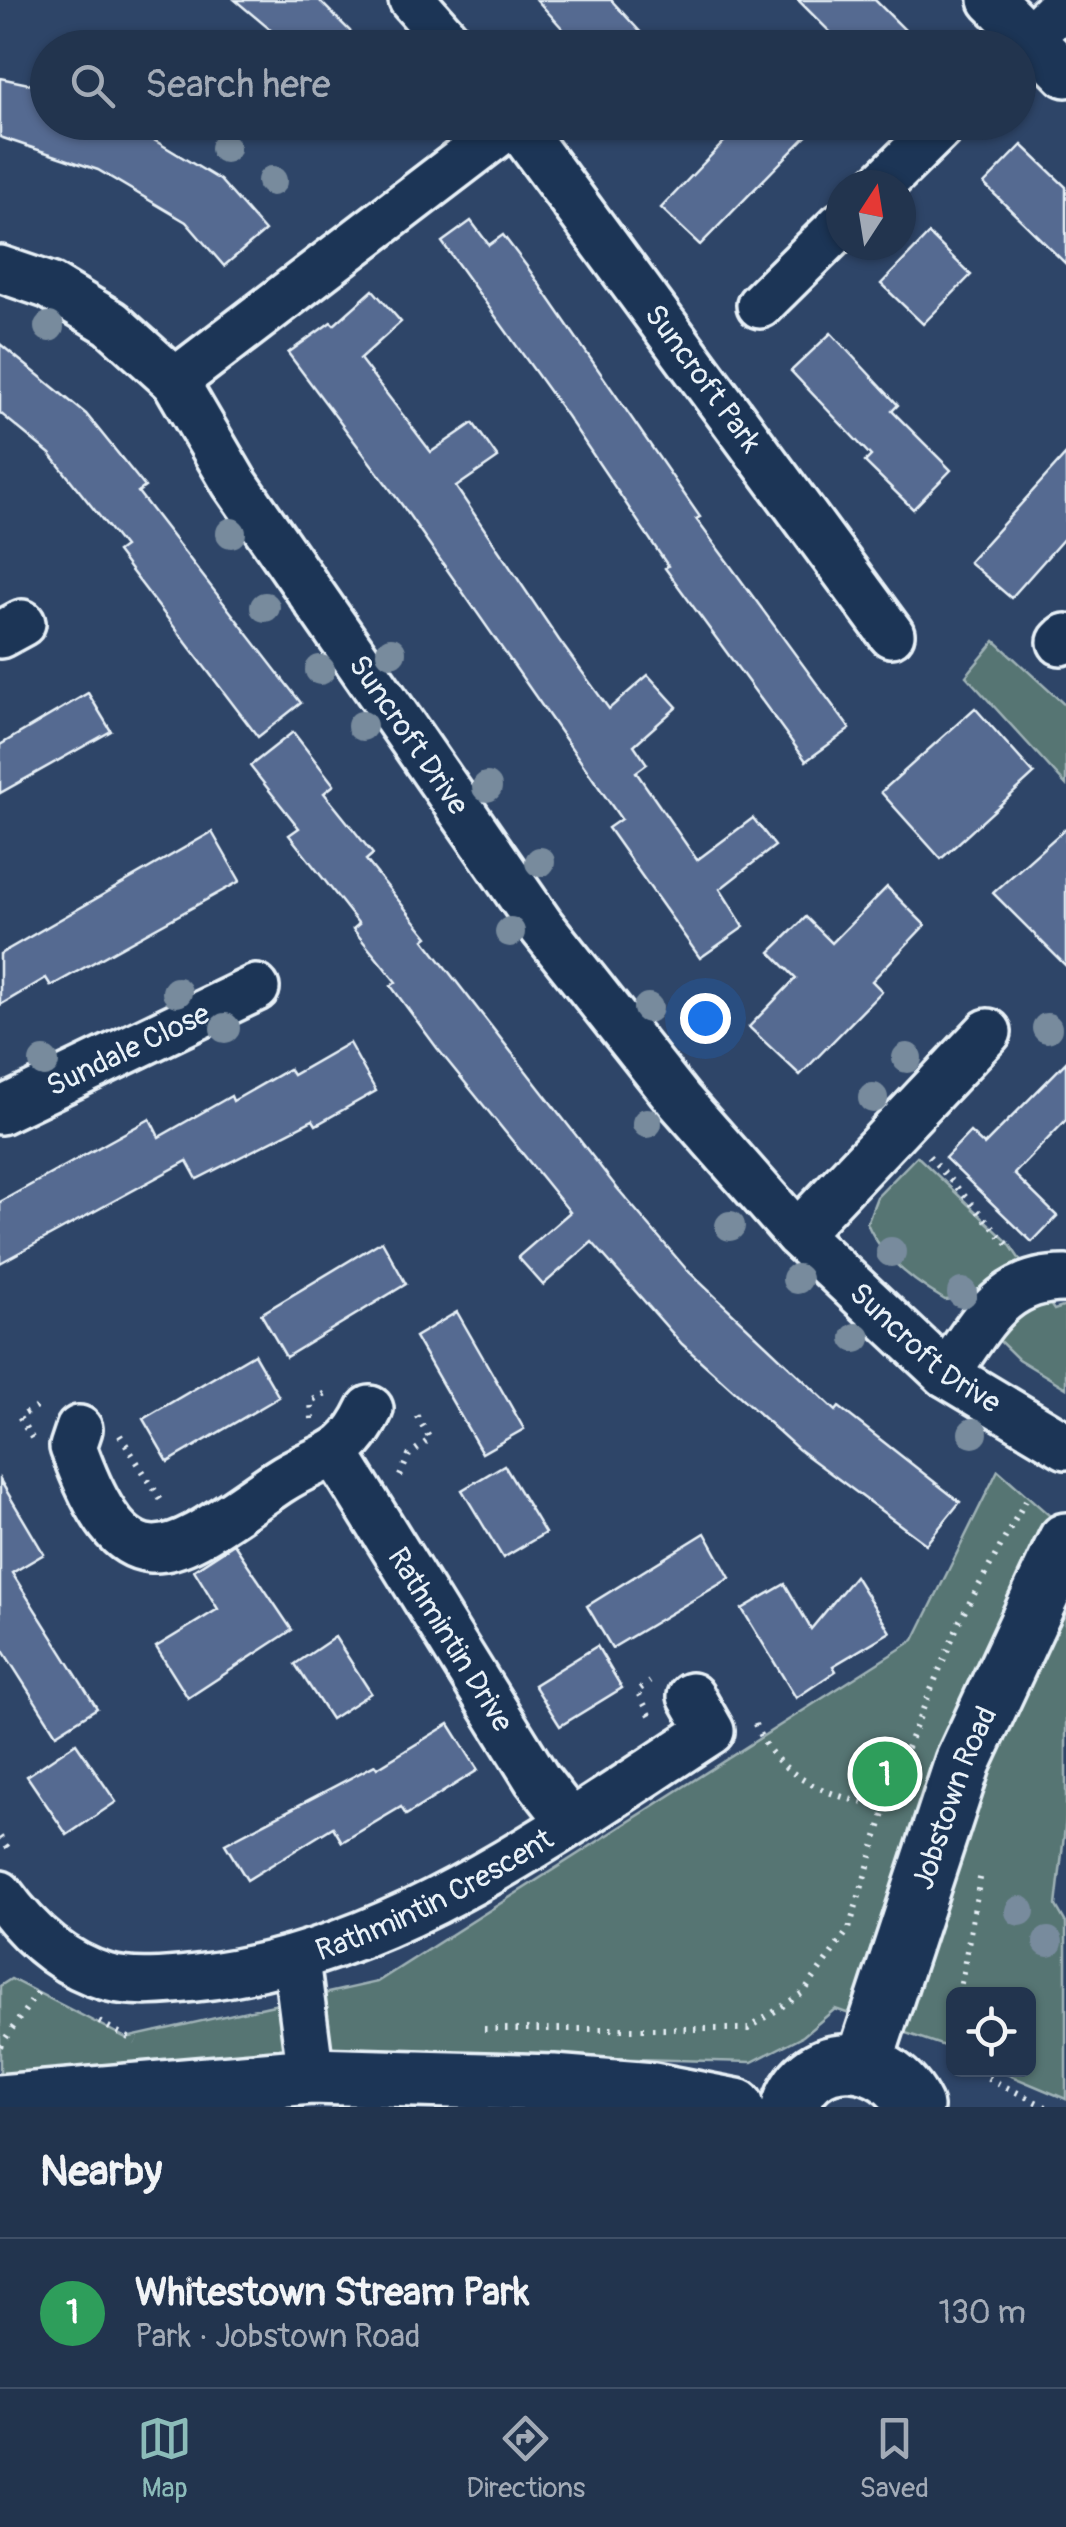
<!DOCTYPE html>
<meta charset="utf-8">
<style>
body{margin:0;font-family:Pangolin,sans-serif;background:#2a3c55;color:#f1f3f6}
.controls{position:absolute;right:30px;bottom:30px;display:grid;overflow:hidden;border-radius:15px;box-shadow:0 2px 8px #0004}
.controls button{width:90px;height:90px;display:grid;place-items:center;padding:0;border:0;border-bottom:2px solid #3f4f66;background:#22344e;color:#f1f3f6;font:50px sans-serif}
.compass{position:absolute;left:826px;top:170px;width:90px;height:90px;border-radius:50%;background:#22344e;box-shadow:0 2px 8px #0004;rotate:12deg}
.you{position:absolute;left:705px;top:1018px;width:35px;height:35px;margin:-25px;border:8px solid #fff;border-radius:50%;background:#1a73e8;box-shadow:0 0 0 15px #1a73e833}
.badge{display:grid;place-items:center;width:65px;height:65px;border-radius:50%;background:#8bbbb9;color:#fff;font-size:32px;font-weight:700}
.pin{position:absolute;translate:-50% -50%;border:5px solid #fff;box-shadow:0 2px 10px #0006}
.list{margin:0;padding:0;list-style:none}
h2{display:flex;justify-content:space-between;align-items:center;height:130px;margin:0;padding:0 40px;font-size:42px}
h2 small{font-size:32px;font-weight:400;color:#a2aab6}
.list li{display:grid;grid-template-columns:65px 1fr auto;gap:30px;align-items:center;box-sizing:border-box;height:150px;padding:0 40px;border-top:2px solid #3f4f66}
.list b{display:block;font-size:38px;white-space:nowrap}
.list p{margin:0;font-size:32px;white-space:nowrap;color:#a2aab6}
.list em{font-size:32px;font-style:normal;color:#a2aab6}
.icon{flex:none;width:55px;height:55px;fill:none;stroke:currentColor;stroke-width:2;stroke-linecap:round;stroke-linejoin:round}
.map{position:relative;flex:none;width:1066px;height:2107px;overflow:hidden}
.search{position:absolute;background:#22344e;box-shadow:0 2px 8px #0004;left:30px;right:30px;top:30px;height:110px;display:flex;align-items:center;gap:25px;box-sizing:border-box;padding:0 35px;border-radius:55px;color:#a2aab6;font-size:38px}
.sheet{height:280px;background:#22344e}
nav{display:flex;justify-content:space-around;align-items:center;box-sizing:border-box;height:140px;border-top:2px solid #3f4f66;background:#22344e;font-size:28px;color:#a2aab6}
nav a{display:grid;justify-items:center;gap:5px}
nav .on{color:#8bbbb9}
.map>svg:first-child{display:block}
</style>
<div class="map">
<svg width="1066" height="2107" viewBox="0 0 1066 2107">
<rect width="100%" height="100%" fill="#2e4568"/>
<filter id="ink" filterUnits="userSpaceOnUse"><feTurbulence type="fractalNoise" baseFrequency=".01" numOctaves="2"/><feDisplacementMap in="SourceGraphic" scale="20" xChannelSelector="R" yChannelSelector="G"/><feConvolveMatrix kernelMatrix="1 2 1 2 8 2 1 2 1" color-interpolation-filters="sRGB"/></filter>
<g filter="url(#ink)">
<!-- green -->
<g fill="#567473" stroke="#9fb2b6" stroke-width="2.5">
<polygon points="995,641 1066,706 1066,785 966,676"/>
<path d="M 917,1156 L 1008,1242 L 1054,1310 L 1066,1306 L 1066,1388 L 1018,1359 L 957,1299 L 945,1300 C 914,1282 881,1257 867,1223 L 877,1197 Z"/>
<polygon points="998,1470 1066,1530 1066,1818 1056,1906 1066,1923 1066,2099 997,2070 1028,2070 1028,1994 954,1994 953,2049 835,2009 803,2036 752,2062 367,2052 0,2079 0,1986 11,1979 126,2038 377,1982 914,1640"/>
</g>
<!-- building -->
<g fill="#556a91" stroke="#e8f1f8" stroke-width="2.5">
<polygon points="235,0 319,0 367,48 292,48"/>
<polygon points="537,0 611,0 655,48 580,48"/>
<polygon points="798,0 875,0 923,48 846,48"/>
<polygon points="0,78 48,88 48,122 124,122 220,180 265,231 224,266 186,222 98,170 0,137"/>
<polygon points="743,122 820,122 700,245 661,208"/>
<polygon points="1022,145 1066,187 1066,264 984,184"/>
<polygon points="471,221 489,245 503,235 528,268 700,517 696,519 850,729 806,761 665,568 668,566 567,416 442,242"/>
<polygon points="929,234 971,275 923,324 881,284"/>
<polygon points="373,290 401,322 360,359 431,452 473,423 498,458 456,487 559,640 609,709 648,675 677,707 634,745 647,764 636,772 697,860 753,818 775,846 720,889 744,927 700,958 608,828 621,819 402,505 288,353 331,322 334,325"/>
<polygon points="831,333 898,405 892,411 951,470 913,509 865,462 871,456 791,371"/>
<polygon points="0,344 86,414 145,487 138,492 301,703 258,737 117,552 124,547 50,454 0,413"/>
<polygon points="1066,454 1066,536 1011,598 969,562"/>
<polygon points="88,693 111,731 0,793 0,745"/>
<polygon points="975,708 1034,774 941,859 881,792"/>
<polygon points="293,732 334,785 324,793 373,854 366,860 428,937 424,940 617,1188 687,1270 836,1411 839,1407 960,1502 926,1544 798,1449 682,1344 592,1242 543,1285 518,1257 570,1212 437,1048 391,986 396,982 353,929 359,924 289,835 299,828 250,766"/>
<polygon points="1066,828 1066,966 993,893"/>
<polygon points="212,832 240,881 51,986 46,978 0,1005 0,954"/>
<polygon points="887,887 925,925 872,981 882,991 800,1075 749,1027 796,978 770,952 806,917 832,943"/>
<polygon points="349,1043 376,1091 316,1125 313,1120 197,1179 187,1161 0,1263 0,1202 150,1119 159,1137 231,1096 233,1101 289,1069 293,1075"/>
<polygon points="1066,1062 1066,1120 1014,1174 1057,1216 1032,1242 945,1158 970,1132 984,1145"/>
<polygon points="382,1241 406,1284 286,1357 261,1314"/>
<polygon points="457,1312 524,1429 482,1453 415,1337"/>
<polygon points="254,1354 279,1397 168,1462 143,1419"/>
<polygon points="504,1465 545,1533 503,1558 462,1490"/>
<polygon points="0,1480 44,1554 12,1573 97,1708 56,1734 0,1646"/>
<polygon points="705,1533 730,1578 612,1648 587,1606"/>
<polygon points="234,1544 292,1630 188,1698 156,1647 218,1609 194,1570"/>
<polygon points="855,1576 890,1632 833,1666 836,1671 796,1698 742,1609 785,1584 811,1629"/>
<polygon points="335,1637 371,1693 331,1719 295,1664"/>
<polygon points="597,1646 622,1688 560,1726 534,1685"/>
<polygon points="449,1724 478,1770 406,1815 401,1807 342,1842 333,1827 247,1880 225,1844 375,1765 377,1768"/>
<polygon points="76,1743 116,1802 67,1835 27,1776"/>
</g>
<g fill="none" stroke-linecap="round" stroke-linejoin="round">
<!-- street casing -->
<g stroke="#e8f1f8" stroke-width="52">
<g id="street">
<polyline points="412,0 454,48"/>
<polyline points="992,0 1066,74"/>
<polyline points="1018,49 1066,2"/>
<path id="s1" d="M 515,122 L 891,634"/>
<polyline points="881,185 945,122"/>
<path id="s2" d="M 0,269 L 50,286 L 111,323 L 175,381 L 234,482 L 542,927 L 679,1100 L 797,1234 L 946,1374 L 1066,1446"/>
<polyline points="760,305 841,225"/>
<polyline points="175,381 513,122"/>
<polyline points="0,635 22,623"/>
<polyline points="1061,642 1066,637"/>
<path id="s3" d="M 0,1111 L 256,988"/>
<polyline points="797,1234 988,1032"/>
<path d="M 946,1374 C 981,1327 999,1278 1066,1279"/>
<path d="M 79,1429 L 73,1447 C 128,1601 174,1553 278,1482 C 321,1453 345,1462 370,1409"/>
<path id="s4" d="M 336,1454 L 537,1779 L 569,1820"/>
<path id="s5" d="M 0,1894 C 26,1930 61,1964 106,1977 C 133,1985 169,1981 196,1978 C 390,1956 552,1834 711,1731 L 691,1696"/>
<polyline points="296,1960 311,2076"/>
</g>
</g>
<!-- secondary casing -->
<g stroke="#e8f1f8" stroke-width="62">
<g id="secondary">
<path id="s6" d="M 864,2063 L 963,1762 L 1066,1541"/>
<polyline points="0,2103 311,2076 553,2083 653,2091 736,2107"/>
<path d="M 790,2107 C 811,2043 889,2053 915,2107"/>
</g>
</g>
<!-- path -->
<g stroke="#e8f1f8" stroke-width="6" stroke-dasharray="2.5 8" stroke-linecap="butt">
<polyline points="929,1156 1011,1248"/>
<polyline points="312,1419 311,1401 332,1390"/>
<polyline points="120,1435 164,1505"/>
<polyline points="32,1438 19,1417 42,1404"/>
<polyline points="400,1476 409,1455 430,1439 414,1411"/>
<polyline points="650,1715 637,1691 650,1682"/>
<path d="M 755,1724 C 777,1780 833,1797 886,1808"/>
<polyline points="0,1837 11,1852"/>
<polyline points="959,1994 981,1873"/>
<polyline points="99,2022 136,2042"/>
<polyline points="484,2029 748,2029 804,1992 849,1929 896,1774 960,1620 1027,1498"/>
<polyline points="0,2046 40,1989"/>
<polyline points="981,2070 986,2077 1046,2107"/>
</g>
<!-- street -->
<use href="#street" stroke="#1d3557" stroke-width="45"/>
<!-- secondary -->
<use href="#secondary" stroke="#1d3557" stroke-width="55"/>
</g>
<!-- trees -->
<g fill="#788b9d">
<circle cx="225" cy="148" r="15"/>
<circle cx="272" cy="181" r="15"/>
<circle cx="49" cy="327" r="15"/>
<circle cx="231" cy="533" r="15"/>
<circle cx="265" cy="607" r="15"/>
<circle cx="391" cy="652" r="15"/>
<circle cx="320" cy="670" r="15"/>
<circle cx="362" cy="726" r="15"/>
<circle cx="487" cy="787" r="15"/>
<circle cx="540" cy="862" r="15"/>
<circle cx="510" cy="932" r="15"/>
<circle cx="177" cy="992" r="15"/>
<circle cx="648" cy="1008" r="15"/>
<circle cx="225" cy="1028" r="15"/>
<circle cx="1047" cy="1028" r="15"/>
<circle cx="907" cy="1058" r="15"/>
<circle cx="44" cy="1062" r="15"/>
<circle cx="873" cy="1098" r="15"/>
<circle cx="647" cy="1123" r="15"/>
<circle cx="730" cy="1226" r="15"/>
<circle cx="891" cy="1252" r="15"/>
<circle cx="797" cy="1279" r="15"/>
<circle cx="962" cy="1293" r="15"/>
<circle cx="856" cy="1338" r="15"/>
<circle cx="973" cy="1433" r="15"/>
<circle cx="1020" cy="1911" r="15"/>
<circle cx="1048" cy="1942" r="15"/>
</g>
</g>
<g text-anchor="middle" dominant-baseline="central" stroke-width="8" stroke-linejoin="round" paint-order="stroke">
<!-- street labels -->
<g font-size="30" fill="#e8f1f8" stroke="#1d3557">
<text stroke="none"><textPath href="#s1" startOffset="318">Suncroft Park</textPath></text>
<text stroke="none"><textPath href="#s2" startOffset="635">Suncroft Drive</textPath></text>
<text stroke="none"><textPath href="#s3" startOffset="142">Sundale Close</textPath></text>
<text stroke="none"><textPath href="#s2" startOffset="1440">Suncroft Drive</textPath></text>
<text stroke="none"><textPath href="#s4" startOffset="218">Rathmintin Drive</textPath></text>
<text stroke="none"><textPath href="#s6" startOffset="280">Jobstown Road</textPath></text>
<text stroke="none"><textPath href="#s5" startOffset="482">Rathmintin Crescent</textPath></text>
</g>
</g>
</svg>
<div class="controls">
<button><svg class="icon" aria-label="locate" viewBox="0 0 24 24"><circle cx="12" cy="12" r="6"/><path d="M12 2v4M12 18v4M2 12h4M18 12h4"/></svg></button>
</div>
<svg class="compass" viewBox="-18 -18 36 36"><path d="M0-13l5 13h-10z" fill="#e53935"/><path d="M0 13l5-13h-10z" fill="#a2aab6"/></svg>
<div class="you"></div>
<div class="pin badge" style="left:885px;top:1774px;background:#2e9e5b">1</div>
<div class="search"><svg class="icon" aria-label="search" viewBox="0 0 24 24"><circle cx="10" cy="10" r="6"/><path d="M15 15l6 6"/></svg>Search here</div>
</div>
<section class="sheet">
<h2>Nearby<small></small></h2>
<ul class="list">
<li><span class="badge" style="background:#2e9e5b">1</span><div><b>Whitestown Stream Park</b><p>Park · Jobstown Road</p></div><em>130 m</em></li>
</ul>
</section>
<nav>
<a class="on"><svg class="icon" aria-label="map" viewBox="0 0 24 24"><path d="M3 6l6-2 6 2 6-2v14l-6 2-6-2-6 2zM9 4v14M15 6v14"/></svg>Map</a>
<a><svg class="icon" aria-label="directions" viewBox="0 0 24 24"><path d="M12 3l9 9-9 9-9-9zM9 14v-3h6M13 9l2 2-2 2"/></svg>Directions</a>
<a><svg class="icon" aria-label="saved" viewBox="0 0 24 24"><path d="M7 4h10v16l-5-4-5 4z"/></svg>Saved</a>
</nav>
